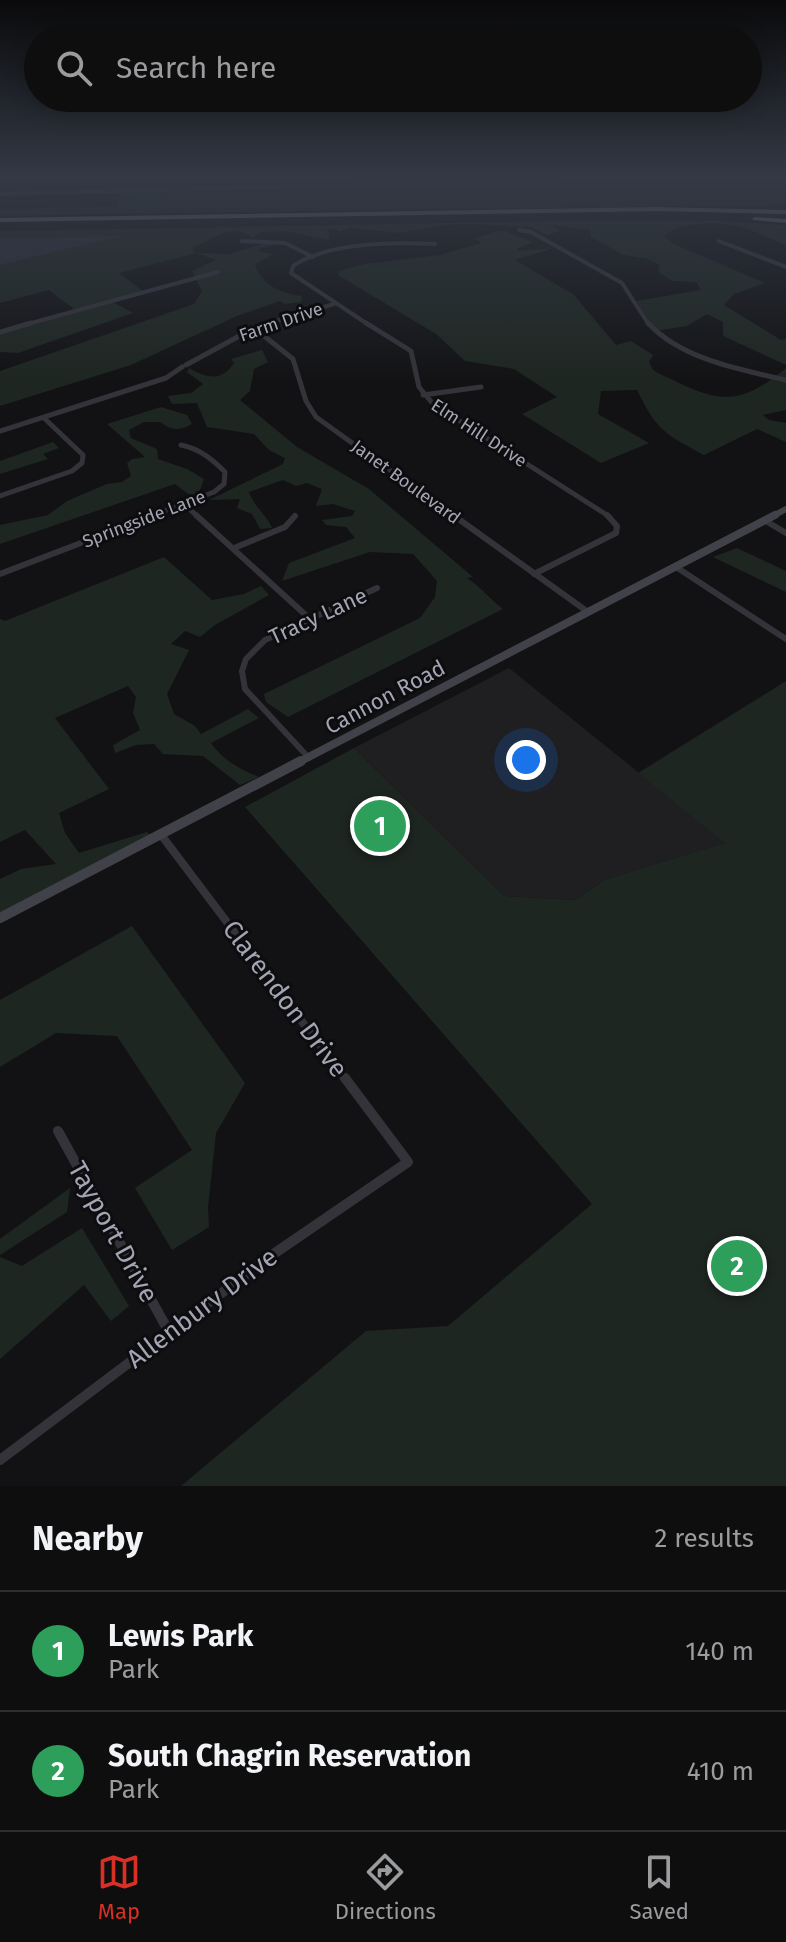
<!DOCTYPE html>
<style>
body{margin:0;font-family:"Fira Sans",sans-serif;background:#1c1c1d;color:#f1f3f6}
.you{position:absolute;left:526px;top:760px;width:28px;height:28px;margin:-20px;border:6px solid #fff;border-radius:50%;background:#1a73e8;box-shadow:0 0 0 12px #1a73e833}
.badge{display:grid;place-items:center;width:52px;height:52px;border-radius:50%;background:#d93025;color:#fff;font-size:26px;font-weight:700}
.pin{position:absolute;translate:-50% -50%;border:4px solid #fff;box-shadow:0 2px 8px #0006}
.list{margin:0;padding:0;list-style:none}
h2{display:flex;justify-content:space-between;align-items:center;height:104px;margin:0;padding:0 32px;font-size:34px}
h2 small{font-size:26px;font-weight:400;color:#9b9c9e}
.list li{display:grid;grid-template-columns:52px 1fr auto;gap:24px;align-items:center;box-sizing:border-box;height:120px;padding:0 32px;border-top:2px solid #2e2e2f}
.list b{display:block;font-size:30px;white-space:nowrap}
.list p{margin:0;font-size:26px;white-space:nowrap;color:#9b9c9e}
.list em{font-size:26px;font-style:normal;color:#9b9c9e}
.icon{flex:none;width:44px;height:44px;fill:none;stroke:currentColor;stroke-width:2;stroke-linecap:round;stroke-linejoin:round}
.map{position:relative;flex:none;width:786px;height:1486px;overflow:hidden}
.search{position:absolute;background:#0e0e0f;box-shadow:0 4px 20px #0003;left:24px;right:24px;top:24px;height:88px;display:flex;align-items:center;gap:20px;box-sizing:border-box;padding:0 28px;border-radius:44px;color:#9b9c9e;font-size:30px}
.sheet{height:344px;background:#0e0e0f}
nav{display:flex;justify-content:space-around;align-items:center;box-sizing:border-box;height:112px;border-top:2px solid #2e2e2f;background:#0e0e0f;font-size:22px;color:#9b9c9e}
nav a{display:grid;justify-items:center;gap:4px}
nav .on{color:#d93025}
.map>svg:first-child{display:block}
</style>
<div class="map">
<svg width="786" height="1486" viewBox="0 0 786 1486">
<rect width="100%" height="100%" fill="#121214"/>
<!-- built -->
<g fill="#1f1e21">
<polygon points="137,175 786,175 786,205 157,213 162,190 132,191"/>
<polygon points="509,668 726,843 606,879 575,900 504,896 354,748"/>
</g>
<!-- green -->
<g fill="#1e2621">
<polygon points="55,175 137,175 132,190 162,190 157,213 0,216 0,209 117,206 121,192 98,192 102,179 73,180"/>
<path d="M 557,221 L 717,221 L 786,225 L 786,245 C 770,239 754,230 738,226 C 719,222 677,221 664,237 L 676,245 L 765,283 L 734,294 L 724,305 L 781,340 L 786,339 L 786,365 L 723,336 L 723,322 L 707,314 L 687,326 L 655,331 L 636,301 L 701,290 L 696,282 L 672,281 L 658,272 L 660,265 L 648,259 L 624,255 L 591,237 L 590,230 L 552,225 L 560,231 L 547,235 L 530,227 L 471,224 L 444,225 L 400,233 L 350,228 L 339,232 L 334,228 L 327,230 L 330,234 L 328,240 L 286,231 L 261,232 L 253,238 C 231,221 211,241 192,248 L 196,253 L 230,254 L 266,243 L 275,245 L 260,248 L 259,252 L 274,254 L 255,264 C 260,285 283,294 302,296 L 301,302 L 285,304 L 280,301 L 237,316 L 131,365 L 0,406 L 0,371 L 194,304 L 202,291 L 192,271 L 216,260 L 196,253 L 119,273 L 143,291 L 111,301 L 133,313 L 18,353 L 0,352 L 0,332 L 75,310 L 49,290 L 0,303 L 0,265 L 117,237 L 0,238 L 0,231 Z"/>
<path d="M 502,230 L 533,242 L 517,249 L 518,251 L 554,248 L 515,260 L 574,295 L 616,345 L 631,341 L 653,355 L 649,362 L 653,370 L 660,374 C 715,400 734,411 786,368 L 786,410 L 763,415 L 769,420 L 786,423 L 786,442 L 757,429 L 704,455 C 665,434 657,431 637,390 L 601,391 L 598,414 L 649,443 L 601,463 L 522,414 L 557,397 L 514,369 L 465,361 L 436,334 L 338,275 L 339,271 L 365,264 L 440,255 L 481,243 L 474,238 Z"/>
<path d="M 262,350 L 268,362 L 254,369 L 250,391 L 240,400 L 297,447 L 369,489 L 473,577 L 467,578 C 481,587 490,599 503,609 L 288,717 L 266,702 L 264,694 L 420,618 L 435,597 L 437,581 L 413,554 L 370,552 L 282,581 L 289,563 L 355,538 L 346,527 L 326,525 L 322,520 L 352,516 L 355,511 L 333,504 L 316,506 L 322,489 L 307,483 L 296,486 L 283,480 L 249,492 C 254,507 266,514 272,528 L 260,529 L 252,514 L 237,508 L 240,499 L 209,500 L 283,464 L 285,458 L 269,450 L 254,434 L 207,427 L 197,403 L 172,404 L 168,396 L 191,393 L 203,384 L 187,372 L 189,368 C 206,378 222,382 234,363 L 231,359 Z"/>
<path d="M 161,407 L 187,415 L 192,424 C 180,431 171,431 160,422 L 144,422 L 129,430 L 131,438 L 157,449 L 158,459 L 187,469 L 204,479 L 199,493 L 192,497 L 175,484 L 0,544 L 0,525 L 48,515 L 67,501 L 107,484 L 122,482 L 131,476 L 127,463 L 132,459 L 145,457 L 107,424 Z"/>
<polygon points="53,442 59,448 43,454 48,459 0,474 0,461"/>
<polygon points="737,548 786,571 786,592 713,557"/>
<path d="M 164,557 L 212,600 L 244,594 L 261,586 L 269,595 L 215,625 L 200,637 L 185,631 L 171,644 L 189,650 L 167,694 L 174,714 L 195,726 L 201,734 L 248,709 L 259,718 L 211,743 C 224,761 238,768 259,777 L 240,785 L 203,756 L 163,754 L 154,744 L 136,745 L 115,753 L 113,745 L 140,730 L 133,713 L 136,697 L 128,686 L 55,718 L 109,789 L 59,813 L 65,833 L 79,853 L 147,832 L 151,836 L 0,914 L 0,879 L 21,869 L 56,864 L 25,830 L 0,842 L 0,619 L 5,621 Z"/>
<polygon points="786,681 786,1486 181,1486 366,1331 448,1326 592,1204 245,807 354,748 504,896 575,900 606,879 725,843 638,773"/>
<polygon points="132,926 245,1083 216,1133 208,1207 209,1227 172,1250 135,1188 192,1150 117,1036 56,1033 0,1067 0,1000"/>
<polygon points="70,1188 67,1212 0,1255 0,1239"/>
<polygon points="82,1228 129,1306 111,1321 84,1285 0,1359 0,1257 22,1266"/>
</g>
<!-- water -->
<polygon fill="#292e37" points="122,236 0,265 0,238"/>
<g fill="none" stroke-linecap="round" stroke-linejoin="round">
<!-- minor-far4 -->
<g stroke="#333339" stroke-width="4">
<polyline points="519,230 531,232 622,283 649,325"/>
<polyline points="242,241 285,243 313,257"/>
<polyline points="719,241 786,267"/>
<polyline points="24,325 218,272"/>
<polyline points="263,325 334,304"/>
<path d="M 369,325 L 291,273 L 293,266 C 328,242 394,242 435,244"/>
</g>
<!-- minor-far3 -->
<g stroke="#333339" stroke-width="5">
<polyline points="366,323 411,351 419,387 433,404 610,517"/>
<path d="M 648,323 C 681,359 741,370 786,380"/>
<polyline points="254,328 293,359 306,401 316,417 455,517"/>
<polyline points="0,332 31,323"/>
<polyline points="186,365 254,328 269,323"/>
<polyline points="423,395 481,387"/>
<polyline points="0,431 166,378 182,367"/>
<polyline points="0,496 72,471 82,463 83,455 44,418"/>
<polyline points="184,504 198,517"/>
<path d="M 149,517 L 214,492 L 224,484 L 225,472 C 212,459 200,449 181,445"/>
</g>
<!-- minor-far2 -->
<g stroke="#333339" stroke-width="6">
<polyline points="196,515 310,619"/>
<polyline points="453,515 588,612"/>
<polyline points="764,520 786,533"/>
<polyline points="234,548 285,527 295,516"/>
<polyline points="676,567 786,639"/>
<polyline points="0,574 154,515"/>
<polyline points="534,574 616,533 617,526 607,515"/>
<polyline points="309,758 245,689 242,671 246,659 265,640 377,588"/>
</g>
<!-- minor-far1 -->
<polyline stroke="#333339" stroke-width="8" points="162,836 346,1080"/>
<!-- minor -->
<g stroke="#333339" stroke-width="10">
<polyline points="58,1131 169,1332"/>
<polyline points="0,1460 272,1255 408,1162 345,1078"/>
</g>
<!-- tertiary -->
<polyline stroke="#333339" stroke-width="4" points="0,194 756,175"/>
<!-- secondary-far2 -->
<polyline stroke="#414249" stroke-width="6" points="771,517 786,509"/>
<!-- secondary-far1 -->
<polyline stroke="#414249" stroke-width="8" points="297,763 775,515"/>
<!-- secondary -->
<polyline stroke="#414249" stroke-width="10" points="0,918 301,761"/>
<!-- motorway -->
<g fill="#5f606a" fill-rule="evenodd">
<polygon points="657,207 786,210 786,214 657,211 0,222 0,218"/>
<polygon points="755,217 786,219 786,223 753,220 752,219"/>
</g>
</g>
<!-- sky -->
<linearGradient id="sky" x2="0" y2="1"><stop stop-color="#0a0a0b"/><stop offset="0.46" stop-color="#333945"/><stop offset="1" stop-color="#333945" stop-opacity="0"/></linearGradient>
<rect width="786" height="383" fill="url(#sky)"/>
<g text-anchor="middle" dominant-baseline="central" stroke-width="6" stroke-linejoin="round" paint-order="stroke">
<!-- far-street labels -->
<g font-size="18" fill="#a4a5b4" stroke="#0d0d0f">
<text transform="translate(281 322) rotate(-19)">Farm Drive</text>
<text transform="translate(479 433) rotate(33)">Elm Hill Drive</text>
<text transform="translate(406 482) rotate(36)">Janet Boulevard</text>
<text transform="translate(144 519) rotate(-21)">Springside Lane</text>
</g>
<!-- street labels -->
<g font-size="22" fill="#a4a5b4" stroke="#0d0d0f">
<text transform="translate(318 616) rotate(-25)">Tracy Lane</text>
<text transform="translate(385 697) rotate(-28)">Cannon Road</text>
</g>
<!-- near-street labels -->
<g font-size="26" fill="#a4a5b4" stroke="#0d0d0f">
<text transform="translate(285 999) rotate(53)">Clarendon Drive</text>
<text transform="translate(113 1232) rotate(61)">Tayport Drive</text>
<text transform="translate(202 1308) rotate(-37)">Allenbury Drive</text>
</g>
</g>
</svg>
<div class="you"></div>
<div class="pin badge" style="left:380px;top:826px;background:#2e9e5b">1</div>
<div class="pin badge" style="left:737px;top:1266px;background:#2e9e5b">2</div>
<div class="search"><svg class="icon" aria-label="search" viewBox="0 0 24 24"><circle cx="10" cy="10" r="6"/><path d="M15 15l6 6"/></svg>Search here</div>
</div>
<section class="sheet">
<h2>Nearby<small>2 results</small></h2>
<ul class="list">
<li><span class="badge" style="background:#2e9e5b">1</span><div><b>Lewis Park</b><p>Park</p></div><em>140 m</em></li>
<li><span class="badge" style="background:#2e9e5b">2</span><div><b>South Chagrin Reservation</b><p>Park</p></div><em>410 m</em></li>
</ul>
</section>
<nav>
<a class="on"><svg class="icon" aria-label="map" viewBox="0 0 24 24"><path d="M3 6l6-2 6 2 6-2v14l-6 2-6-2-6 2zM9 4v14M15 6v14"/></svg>Map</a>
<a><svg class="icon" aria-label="directions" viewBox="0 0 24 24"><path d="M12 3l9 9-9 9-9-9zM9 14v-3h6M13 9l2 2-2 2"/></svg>Directions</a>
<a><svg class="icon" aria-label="saved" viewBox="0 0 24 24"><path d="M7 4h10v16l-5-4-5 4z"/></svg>Saved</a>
</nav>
